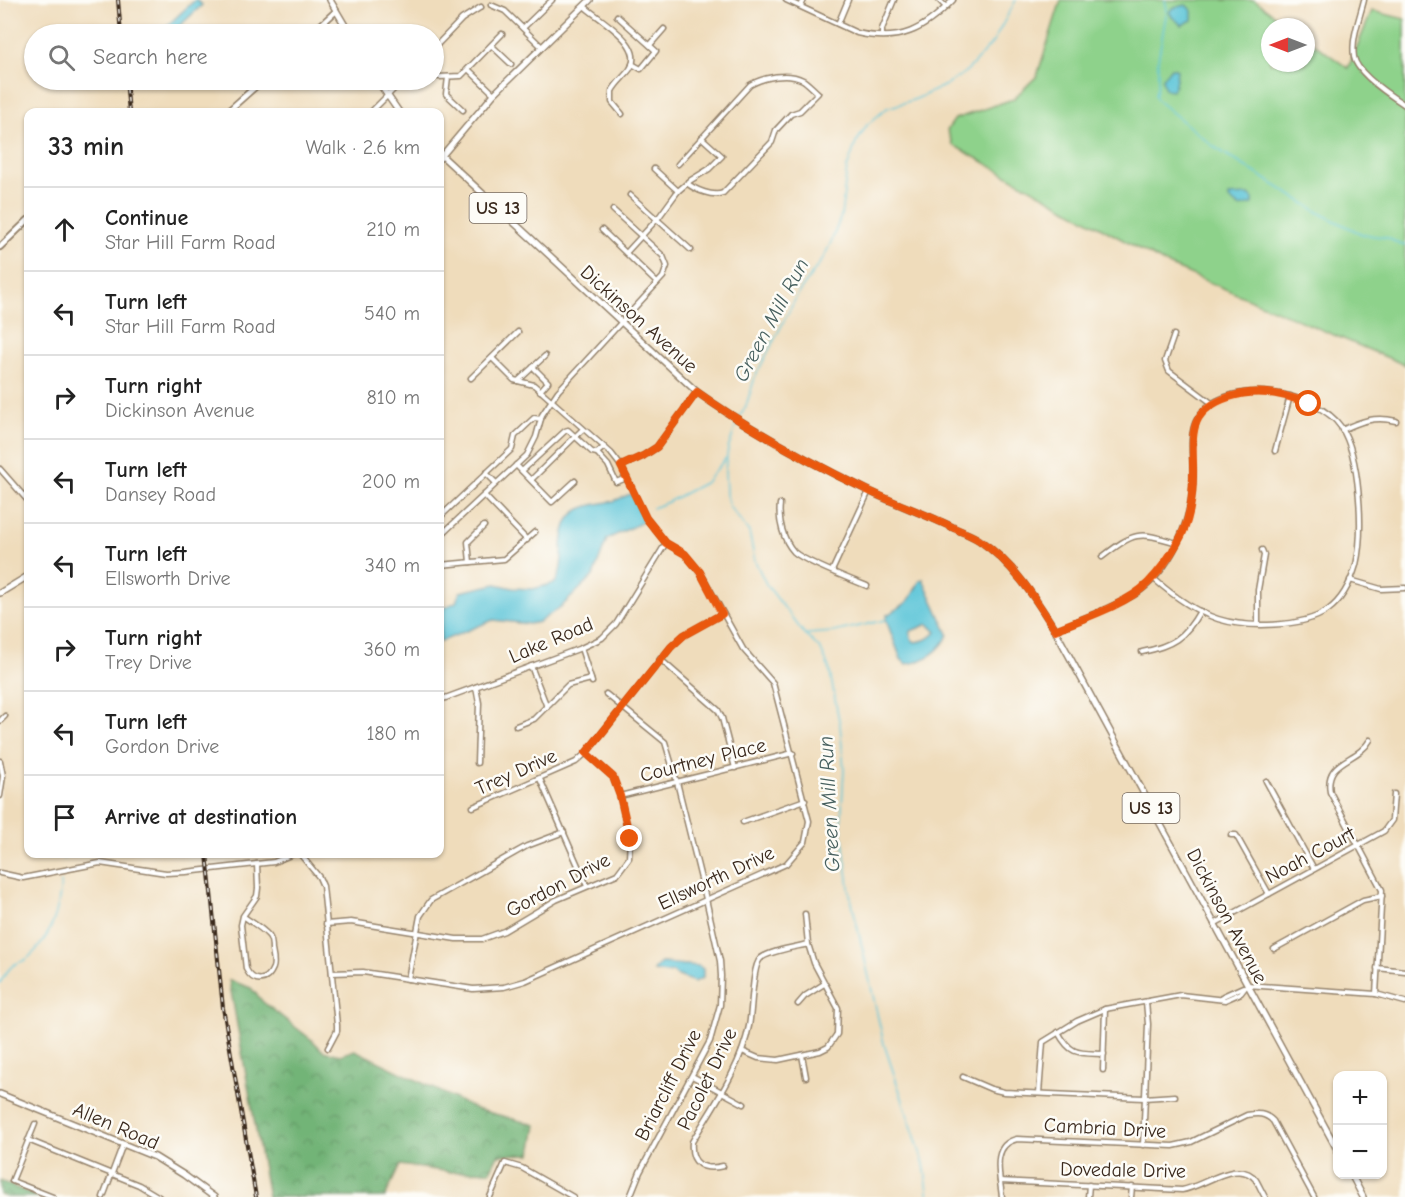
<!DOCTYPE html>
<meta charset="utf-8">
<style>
body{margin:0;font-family:"Comic Neue",sans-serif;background:#f6f6f6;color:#222}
.controls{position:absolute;right:18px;bottom:18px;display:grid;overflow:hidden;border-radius:12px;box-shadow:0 2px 4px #0004}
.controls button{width:54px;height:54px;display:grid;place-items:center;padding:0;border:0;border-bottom:2px solid #e0e0e0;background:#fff;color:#222;font:30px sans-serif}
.compass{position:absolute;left:1261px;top:18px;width:54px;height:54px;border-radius:50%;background:#fff;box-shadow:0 2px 4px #0004;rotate:270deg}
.stop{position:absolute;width:18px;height:18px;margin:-14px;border:4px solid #ea580c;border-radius:50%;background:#fff}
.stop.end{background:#ea580c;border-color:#fff;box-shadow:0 2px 6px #0008}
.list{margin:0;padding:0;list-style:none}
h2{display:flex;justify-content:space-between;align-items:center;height:78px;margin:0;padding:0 24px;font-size:26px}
h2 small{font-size:20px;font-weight:400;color:#767676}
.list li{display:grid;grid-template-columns:39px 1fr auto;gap:18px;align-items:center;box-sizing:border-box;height:84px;padding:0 24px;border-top:2px solid #e0e0e0}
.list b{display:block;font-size:22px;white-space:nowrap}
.list p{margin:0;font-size:20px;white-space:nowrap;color:#767676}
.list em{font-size:20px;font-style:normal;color:#767676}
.icon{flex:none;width:33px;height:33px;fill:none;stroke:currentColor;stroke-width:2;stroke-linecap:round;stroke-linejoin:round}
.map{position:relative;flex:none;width:1405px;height:1197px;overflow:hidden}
.search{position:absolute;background:#fff;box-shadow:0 2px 4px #0004;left:24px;top:24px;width:420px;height:66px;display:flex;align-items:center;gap:15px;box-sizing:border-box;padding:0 21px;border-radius:33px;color:#767676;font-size:22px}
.panel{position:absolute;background:#fff;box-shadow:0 2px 4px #0004;left:24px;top:108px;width:420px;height:750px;border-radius:12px}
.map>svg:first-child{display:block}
</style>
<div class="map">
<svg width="1405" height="1197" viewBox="0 0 1405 1197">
<defs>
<pattern id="forest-crowns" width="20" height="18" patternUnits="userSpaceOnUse" patternTransform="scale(1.5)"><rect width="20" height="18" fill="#72b477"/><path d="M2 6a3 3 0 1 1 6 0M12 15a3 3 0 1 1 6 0" fill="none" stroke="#5f9361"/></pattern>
</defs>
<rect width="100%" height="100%" fill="#fdfcf7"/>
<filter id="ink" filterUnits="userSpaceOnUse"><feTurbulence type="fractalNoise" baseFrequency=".0167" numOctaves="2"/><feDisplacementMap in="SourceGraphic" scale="12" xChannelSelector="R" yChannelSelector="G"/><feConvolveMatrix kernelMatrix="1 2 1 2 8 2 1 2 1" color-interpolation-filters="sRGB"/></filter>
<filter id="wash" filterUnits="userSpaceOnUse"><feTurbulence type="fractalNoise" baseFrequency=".008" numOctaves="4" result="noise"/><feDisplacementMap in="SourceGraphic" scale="24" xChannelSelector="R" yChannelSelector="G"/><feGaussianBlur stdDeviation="1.35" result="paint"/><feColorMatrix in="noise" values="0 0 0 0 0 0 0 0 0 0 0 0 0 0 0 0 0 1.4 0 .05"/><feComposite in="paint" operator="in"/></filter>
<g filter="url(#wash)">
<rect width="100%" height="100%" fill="#efdcbb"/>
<!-- green -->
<polygon fill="#8ed28b" stroke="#647e54" stroke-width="1.5" points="1061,0 1254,0 1291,27 1270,27 1270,63 1306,63 1306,38 1348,68 1372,11 1405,19 1405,365 1166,264 953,145 947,130 955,119 1013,99 1037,76"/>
<!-- forest -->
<g fill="url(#forest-crowns)" stroke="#566f4a" stroke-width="1.5">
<polygon points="229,980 251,988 263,1002 312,1040 323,1051 340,1055 355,1050 476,1109 536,1125 531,1154 498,1155 490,1171 451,1172 400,1165 385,1197 268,1197"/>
<polygon points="0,1181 38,1197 7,1197 0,1195"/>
</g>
<!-- water -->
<g fill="#5cc5d8" stroke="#4c787b" stroke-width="1.5" fill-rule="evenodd">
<polygon points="195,0 197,0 202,5 171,34 158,34"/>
<polygon points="1186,5 1192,11 1192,20 1182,25 1172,17 1169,12 1173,8"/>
<polygon points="1171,68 1174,68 1177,70 1175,85 1172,90 1165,89 1162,79"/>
<polygon points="1249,195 1253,199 1253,204 1239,207 1229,199 1229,196"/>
<path d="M 631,494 L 642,514 L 643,520 L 641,523 L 607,539 L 593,576 L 562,606 L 539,622 L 529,624 L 493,620 L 440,642 L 440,610 L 456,602 L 460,592 L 496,584 L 513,588 L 533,589 L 555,583 C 562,572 562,560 562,547 C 564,511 577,507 609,502 C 617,501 623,496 631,494 Z"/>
<path d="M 923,579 L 948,634 C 943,650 922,663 906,664 L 901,659 L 886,620 L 887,615 C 910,601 908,604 920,580 ZM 928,624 L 936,632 C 931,639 924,641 915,642 C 910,639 910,636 911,631 Z"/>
<polygon points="661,963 699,966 703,969 703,978 694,982 676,975 673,972 666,973 654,971 654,969"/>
</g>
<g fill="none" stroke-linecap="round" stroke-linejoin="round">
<!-- stream -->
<g stroke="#5cc5d8" stroke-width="1.5">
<polyline points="1165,0 1167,10 1158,60 1158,84 1155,95 1157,100 1214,147 1323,215 1362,234 1388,238 1401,245 1405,245"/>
<polyline points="739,418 746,406 755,377 799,292 824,257 832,240 841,216 847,168 856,143 867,125 887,108 916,99 948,84 968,70 993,42 1016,0"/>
<polyline points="737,423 728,449 725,470 726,494 729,506 749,532 755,561 766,584 803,632 821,650 829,668 840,725 844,769 841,825 850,894 884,1044 924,1164 929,1197"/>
<polyline points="652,508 668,502 706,482 726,458"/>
<polyline points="807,634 834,632 885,620"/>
<polyline points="64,859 65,854"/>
<path d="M 0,983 C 4,977 8,968 15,964 C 20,962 23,962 28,958 C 51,938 59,912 61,882"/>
</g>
</g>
</g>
<g filter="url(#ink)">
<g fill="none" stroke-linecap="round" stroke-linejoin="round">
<!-- minor casing -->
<g stroke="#95836c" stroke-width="7">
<g id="minor">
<path d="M 786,0 L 857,33 C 900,43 924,30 953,0"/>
<polyline points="939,0 946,7"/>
<path d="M 1364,0 C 1360,17 1351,39 1354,57 C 1357,74 1391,96 1405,105"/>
<polyline points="491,5 505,11 542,47"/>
<path d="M 584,6 C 599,20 646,44 630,69 C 624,77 617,82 612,91 L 612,102 L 622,114"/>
<polyline points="801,6 804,0"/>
<polyline points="617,16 656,51 641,69 632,64"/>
<polyline points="838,24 848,0"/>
<polyline points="523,28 552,0"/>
<polyline points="882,35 882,29 894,0"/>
<polyline points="650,45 664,29"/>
<polyline points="492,46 511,64"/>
<polyline points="434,48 462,19 481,7"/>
<polyline points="468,69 494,94"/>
<polyline points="434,72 439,77 461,76 502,34"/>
<polyline points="448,77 446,94 463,110"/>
<polyline points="371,112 403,80"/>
<path d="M 678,164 L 750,85 C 764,77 788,72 803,80 C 808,83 813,89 818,93 L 800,111 L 791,114 L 776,130 L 772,142 L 723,193 C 713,197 695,190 687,183"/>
<polyline points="654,169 678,191"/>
<polyline points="630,195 691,250"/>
<polyline points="602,230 657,283"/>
<polyline points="626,253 659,217 678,191 691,180 709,169 722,156 702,138"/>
<polyline points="1174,335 1165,361 1169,371 1213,404"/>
<polyline points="533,367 548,382 540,391"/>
<polyline points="471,378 518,332"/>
<polyline points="518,381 545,356"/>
<path d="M 1342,430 C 1361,421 1375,416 1396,421"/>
<polyline points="604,447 597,453 608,465 616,482 627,478"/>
<polyline points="1275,451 1290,396"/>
<polyline points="516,465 552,502 575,481"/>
<polyline points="621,466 643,456 657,447 697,392"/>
<polyline points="0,469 28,501"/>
<polyline points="522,471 565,431 568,430 592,452 597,453"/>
<polyline points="486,473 496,483"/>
<polyline points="531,480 583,429"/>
<polyline points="484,495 527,540"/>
<path d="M 780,504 C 778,520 783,540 794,552 C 804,561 852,580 867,586"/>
<polyline points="440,517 512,449 515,436 534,418 541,419"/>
<polyline points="440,536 527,455 536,437 542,415 558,391 663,277 667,266 663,256 613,210"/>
<path d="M 1102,557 C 1135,532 1137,531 1177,543"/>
<polyline points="470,562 468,542 484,526"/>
<polyline points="440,565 504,559 535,532"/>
<polyline points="832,571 869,491"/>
<polyline points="1350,580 1381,589 1405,588"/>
<polyline points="1258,624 1258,590 1264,555 1262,550"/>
<path d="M 1055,630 C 1082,619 1109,609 1134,595 C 1172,571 1194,517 1193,473 C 1193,453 1187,429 1202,412 C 1233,377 1317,392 1341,427 C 1360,456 1364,531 1356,565 C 1351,582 1342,600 1328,610 C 1303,628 1246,628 1218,619 C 1194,611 1171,594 1153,578"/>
<polyline points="581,648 592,682"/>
<path d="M 1142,652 C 1172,646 1185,638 1200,611"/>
<polyline points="660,659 718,710 722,718 735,768"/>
<polyline points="531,666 547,707"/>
<polyline points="476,687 479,703 477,763"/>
<polyline points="606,694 665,742 677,782 706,899 720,961 721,976 720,1005 710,1041 640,1172 630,1197"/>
<polyline points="440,700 581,648 602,638 616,624 666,543"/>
<polyline points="0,721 5,716"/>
<polyline points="516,726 534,719 568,685 591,679"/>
<path d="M 1370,740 C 1358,762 1324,759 1330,792 L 1382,890 L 1376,994"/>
<polyline points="0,761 3,776 0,796"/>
<polyline points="540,779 587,886"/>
<polyline points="1266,781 1314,869"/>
<polyline points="620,796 793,753"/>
<polyline points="473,807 576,762 586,753 671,647 684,635 722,614"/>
<polyline points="743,822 805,800"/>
<polyline points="1231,835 1236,835 1269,894"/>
<polyline points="300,854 319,877 323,886 337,1025 337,1031 328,1048"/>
<polyline points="0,873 23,878 100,863 166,873 186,872 274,862 293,854"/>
<path d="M 243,916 C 251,922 262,928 269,936 C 272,940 272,945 272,950 C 273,955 275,963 273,968 C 267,983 253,983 246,969 L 241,925 L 243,916 L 257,896 L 258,888 L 257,864"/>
<polyline points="326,924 351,922 456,939 482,939 504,931 556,900 617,874 629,858 630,839 620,796 613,777 586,753"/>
<polyline points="1214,924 1384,831 1392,820 1394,794"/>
<polyline points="1274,949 1363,900 1382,896"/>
<polyline points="1377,968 1405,971"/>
<polyline points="332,973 363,972 473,989 504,987 525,981 786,864 805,842 809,821 773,683 743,649 700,572 685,554 666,543 646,518 621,466 611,453 534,385 514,380 492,358"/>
<polyline points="408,979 420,916 431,900 527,846 564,832"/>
<polyline points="1221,999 1223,996 1243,987"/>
<polyline points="798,1004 805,996 824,984"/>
<path d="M 1058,1032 C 1071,1056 1079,1053 1104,1054"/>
<polyline points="742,1051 758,1058 778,1060 820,1051 828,1047 837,1034 838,1008 814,963 808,944 805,914"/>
<polyline points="802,1055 806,1077"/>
<polyline points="1103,1070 1105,1009"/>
<polyline points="692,1076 744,1104"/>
<polyline points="963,1077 991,1089 1004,1092 1144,1098 1175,1096"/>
<polyline points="1039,1093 1043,1042 1077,1021 1105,1009 1181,995 1225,1000 1241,993 1247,985 1376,994 1405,1002"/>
<polyline points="35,1124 12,1181 53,1197"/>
<polyline points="28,1140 139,1185 159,1197"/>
<polyline points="1143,1145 1148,1024 1146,1002"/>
<path d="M 723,1166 C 703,1171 690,1164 692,1142 C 713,1106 741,1068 749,1026 C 752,1012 752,967 760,959 C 768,951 796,947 808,944"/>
<path d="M 1000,1181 L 1182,1190 C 1203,1187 1239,1157 1256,1180 C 1259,1185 1262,1192 1265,1197"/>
<polyline points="103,1197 123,1144"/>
<polyline points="490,1197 505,1163 522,1168 573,1197"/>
<path d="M 1002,1197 C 1000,1176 990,1145 1017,1139 L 1173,1146 L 1191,1142 L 1247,1115 C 1258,1113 1265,1113 1273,1121 L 1314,1197"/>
<polyline points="1088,1197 1089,1185"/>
<polyline points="1131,1197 1132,1187"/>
</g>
</g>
<!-- tertiary casing -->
<g stroke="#95836c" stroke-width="8">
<g id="tertiary">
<polyline points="311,34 336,11"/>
<polyline points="227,112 263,80"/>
<polyline points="0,247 28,220"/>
</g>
</g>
<!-- secondary casing -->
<g stroke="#95836c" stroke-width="8">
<g id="secondary">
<polyline points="440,158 494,94 590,0"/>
<polyline points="0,593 28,576"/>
<polyline points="0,1094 155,1157 184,1175 214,1197"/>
</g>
</g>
<!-- primary casing -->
<g stroke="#95836c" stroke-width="8">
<g id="primary">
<polyline points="330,0 350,34"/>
<polyline points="377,80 399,112"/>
<path d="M 440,154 L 697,392 C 750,430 807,461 867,490 C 895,504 926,514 954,528 C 962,532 972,535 979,540 C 1013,563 1034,596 1055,630 L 1338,1151"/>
<polyline points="1351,1174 1363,1197"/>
</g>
</g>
<!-- minor -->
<use href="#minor" stroke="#fff" stroke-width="4"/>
<!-- tertiary -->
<use href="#tertiary" stroke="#fff" stroke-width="4.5"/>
<!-- secondary -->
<use href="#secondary" stroke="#fff" stroke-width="5"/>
<!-- primary -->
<use href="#primary" stroke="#fff" stroke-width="5"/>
<!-- rail casing -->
<g stroke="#3b2a1e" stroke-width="4">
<g id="rail">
<polyline points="118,0 121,34"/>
<polyline points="126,80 129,112"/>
<polyline points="207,854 223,1008 256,1197"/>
</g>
</g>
<!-- rail -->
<use href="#rail" stroke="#fdfcf7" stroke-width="1.5" stroke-dasharray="4.5" stroke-linecap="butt"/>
</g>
</g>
<g fill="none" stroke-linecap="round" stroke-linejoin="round" filter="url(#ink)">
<!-- route -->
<path stroke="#ea580c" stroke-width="8" d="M 630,839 L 620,796 L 613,777 L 586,753 L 671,647 L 684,635 L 722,614 L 700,572 L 685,554 L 666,543 L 646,518 L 621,466 L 643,456 L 657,447 L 697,392 C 750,430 807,461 867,490 C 896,504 926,514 954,528 C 962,532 972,535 979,540 C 1013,563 1034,596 1055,630 C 1084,618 1126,605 1148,583 C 1160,571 1170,556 1178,542 C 1189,524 1193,497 1193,476 C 1194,439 1184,412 1229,397 C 1256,388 1283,393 1309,404"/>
</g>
<g text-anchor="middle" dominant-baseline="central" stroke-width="5" stroke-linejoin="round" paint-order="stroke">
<!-- shield labels -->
<g fill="#fdfcf7" stroke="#75695f" stroke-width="1.5">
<rect x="469.5" y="193" width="57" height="30" rx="4.5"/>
<rect x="1122.5" y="793" width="57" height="30" rx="4.5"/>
</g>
<g font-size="18" font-weight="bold" fill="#3b2a1e">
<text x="498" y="208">US 13</text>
<text x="1151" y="808">US 13</text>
</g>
<!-- street labels -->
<g font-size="20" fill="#3b2a1e" stroke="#fdfcf7">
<text transform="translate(639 319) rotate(42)">Dickinson Avenue</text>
<text transform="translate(551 640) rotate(-23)">Lake Road</text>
<text transform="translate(703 760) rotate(-14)">Courtney Place</text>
<text transform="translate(516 772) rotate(-24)">Trey Drive</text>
<text transform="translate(1310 855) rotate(-28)">Noah Court</text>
<text transform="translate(716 878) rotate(-25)">Ellsworth Drive</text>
<text transform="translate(558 885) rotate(-28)">Gordon Drive</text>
<text transform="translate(1227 916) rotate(62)">Dickinson Avenue</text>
<text transform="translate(707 1079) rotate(-64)">Pacolet Drive</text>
<text transform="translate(668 1085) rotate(-63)">Briarcliff Drive</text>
<text transform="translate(116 1126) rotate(23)">Allen Road</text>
<text transform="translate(1105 1128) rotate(3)">Cambria Drive</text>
<text transform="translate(1123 1170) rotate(1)">Dovedale Drive</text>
</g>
<!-- water labels -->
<g font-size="21" font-style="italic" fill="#47605f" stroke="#fdfcf7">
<text transform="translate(771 320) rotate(-62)">Green Mill Run</text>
<text transform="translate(829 804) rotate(-93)">Green Mill Run</text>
</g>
</g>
</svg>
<div class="controls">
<button>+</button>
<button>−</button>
</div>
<svg class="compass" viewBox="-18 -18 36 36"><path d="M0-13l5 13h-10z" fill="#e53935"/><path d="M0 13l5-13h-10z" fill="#767676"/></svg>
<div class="stop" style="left:1309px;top:404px"></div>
<div class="stop end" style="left:630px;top:839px"></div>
<div class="search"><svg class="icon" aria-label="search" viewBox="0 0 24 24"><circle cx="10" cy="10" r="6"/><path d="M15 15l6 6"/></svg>Search here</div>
<section class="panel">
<h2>33 min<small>Walk · 2.6 km</small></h2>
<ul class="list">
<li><svg class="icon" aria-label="ahead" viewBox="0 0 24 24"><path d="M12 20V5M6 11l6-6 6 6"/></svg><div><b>Continue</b><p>Star Hill Farm Road</p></div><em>210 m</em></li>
<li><svg class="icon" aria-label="left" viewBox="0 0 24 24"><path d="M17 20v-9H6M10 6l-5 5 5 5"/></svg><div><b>Turn left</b><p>Star Hill Farm Road</p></div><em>540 m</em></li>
<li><svg class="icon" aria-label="right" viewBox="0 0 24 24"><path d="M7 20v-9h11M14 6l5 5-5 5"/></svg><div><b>Turn right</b><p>Dickinson Avenue</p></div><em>810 m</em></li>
<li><svg class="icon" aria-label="left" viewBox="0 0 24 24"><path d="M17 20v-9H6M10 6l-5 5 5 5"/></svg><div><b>Turn left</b><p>Dansey Road</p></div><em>200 m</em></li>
<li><svg class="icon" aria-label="left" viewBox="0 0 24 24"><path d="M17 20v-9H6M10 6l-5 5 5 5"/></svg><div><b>Turn left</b><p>Ellsworth Drive</p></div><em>340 m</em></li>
<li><svg class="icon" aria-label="right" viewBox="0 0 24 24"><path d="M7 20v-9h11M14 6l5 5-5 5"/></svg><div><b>Turn right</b><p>Trey Drive</p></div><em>360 m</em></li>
<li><svg class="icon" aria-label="left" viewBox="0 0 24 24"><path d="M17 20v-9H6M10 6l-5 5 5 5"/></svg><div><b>Turn left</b><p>Gordon Drive</p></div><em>180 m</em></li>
<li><svg class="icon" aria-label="arrive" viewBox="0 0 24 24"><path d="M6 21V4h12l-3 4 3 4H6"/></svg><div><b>Arrive at destination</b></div></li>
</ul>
</section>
</div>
